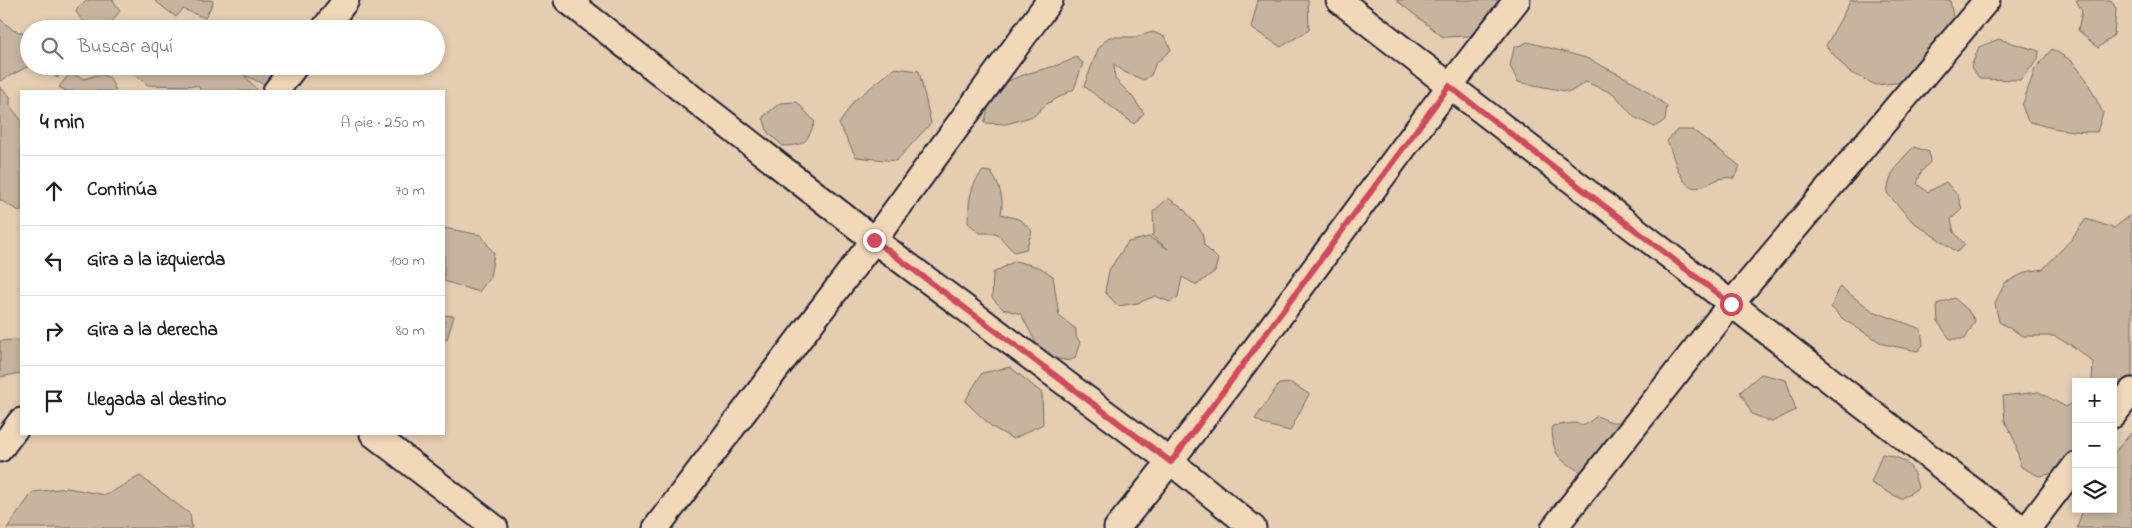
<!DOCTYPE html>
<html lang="es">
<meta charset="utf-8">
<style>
body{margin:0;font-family:"Indie Flower",sans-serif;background:#f2f2f2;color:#202124}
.controls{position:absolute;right:15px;bottom:15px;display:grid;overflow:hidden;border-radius:0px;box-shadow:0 2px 8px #0003}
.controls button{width:45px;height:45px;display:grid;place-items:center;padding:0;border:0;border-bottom:1px solid #e0e0e0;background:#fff;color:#202124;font:25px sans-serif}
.stop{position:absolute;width:15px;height:15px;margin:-11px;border:4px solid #d1495b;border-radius:50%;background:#fff}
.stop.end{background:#d1495b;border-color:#fff;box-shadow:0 1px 5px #0008}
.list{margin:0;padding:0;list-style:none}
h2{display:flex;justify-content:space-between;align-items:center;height:65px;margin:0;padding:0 20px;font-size:21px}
h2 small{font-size:16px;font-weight:400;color:#757577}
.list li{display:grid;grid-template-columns:32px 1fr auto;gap:15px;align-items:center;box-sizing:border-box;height:70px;padding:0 20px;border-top:1px solid #e0e0e0}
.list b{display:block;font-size:19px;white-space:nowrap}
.list em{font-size:16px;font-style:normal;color:#757577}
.icon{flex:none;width:28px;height:28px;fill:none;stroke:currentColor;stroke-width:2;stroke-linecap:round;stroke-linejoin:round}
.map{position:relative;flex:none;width:2132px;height:528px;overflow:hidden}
.search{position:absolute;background:#fff;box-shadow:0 2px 8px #0003;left:20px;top:20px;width:425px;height:55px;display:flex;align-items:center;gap:12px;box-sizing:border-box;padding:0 18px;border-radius:28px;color:#757577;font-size:19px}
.panel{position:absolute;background:#fff;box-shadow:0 2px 8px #0003;left:20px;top:90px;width:425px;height:345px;border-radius:0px}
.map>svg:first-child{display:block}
</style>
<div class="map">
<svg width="2132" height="528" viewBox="0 0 2132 528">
<rect width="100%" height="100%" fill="#e4cdb0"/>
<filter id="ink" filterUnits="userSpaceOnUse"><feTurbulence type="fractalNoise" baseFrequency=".02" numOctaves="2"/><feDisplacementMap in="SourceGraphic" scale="10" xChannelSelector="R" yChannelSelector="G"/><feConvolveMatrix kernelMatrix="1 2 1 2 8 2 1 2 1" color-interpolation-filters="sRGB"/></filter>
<g filter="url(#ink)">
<!-- green -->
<g fill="#c7b49f" stroke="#746b6d">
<polygon points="89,0 113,0 120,11 106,29 89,29 76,12 79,6"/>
<polygon points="154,0 212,0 213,3 205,18 183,9 176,17"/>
<polygon points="1258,0 1308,0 1309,30 1281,47 1251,28"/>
<polygon points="1396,0 1507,0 1499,11 1470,36 1443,37"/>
<polygon points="1851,0 1950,0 1954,22 1905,82 1876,85 1849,72 1826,46"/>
<polygon points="2076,0 2111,0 2116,9 2114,35 2098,48 2078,30 2082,11"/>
<polygon points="0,19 13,30 29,35 29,66 0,81"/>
<polygon points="1153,32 1165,37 1171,50 1156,63 1151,75 1144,80 1124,72 1114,64 1115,79 1131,95 1144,113 1134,124 1084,86 1098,49 1109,37 1135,37"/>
<polygon points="1999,39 2039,51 2038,60 2020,80 1980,79 1971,67 1979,47"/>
<polygon points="1528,42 1586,58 1636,83 1667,106 1665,120 1655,127 1634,117 1614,94 1586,82 1570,92 1518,82 1510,66 1514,48"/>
<path d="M 2052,49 L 2072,61 L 2086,79 L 2103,113 L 2097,132 C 2072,132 2051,129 2028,121 L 2022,106 L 2035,69 Z"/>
<path d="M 1076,57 L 1083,63 L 1074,89 L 1045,105 L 1034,116 L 1006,124 L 984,123 C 987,114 990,97 997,90 C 1014,71 1053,71 1076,57 Z"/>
<polygon points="41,66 69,66 69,67 57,78"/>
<polygon points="123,66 279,66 272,88 244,75 258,91 201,91 198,86 148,85"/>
<polygon points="895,68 919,71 931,123 896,161 856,157 839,124 854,101"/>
<polygon points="70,73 84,79 100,74 110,78 116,91 66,91 59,87"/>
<polygon points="0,87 10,96 10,106 21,120 21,212 0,200"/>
<path d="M 797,102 L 815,122 C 806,143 806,145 783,146 L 768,133 L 763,117 L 780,103 Z"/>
<path d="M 1677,130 L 1693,130 L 1740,166 L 1734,178 C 1716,176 1715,183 1700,187 C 1680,193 1674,154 1667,141 Z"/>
<path d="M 1914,147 L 1929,152 L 1930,162 L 1921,172 L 1917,184 L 1928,192 L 1946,182 L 1958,196 L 1962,209 L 1951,219 L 1954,232 L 1965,245 L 1957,252 L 1912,221 L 1887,193 C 1890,172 1899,161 1914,147 Z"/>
<path d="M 983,171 L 991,172 C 1000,187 1004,197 1001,214 L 1021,220 L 1032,231 L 1026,249 L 1014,252 L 996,233 L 980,233 L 968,223 C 969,202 969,187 983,171 Z"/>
<polygon points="1168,198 1182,207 1202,232 1204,245 1218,259 1215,271 1197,285 1182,277 1178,297 1170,302 1155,296 1138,303 1118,306 1105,292 1109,270 1128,242 1149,237 1168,249 1151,235 1154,233 1153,212"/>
<polygon points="2132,214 2132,376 2113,407 2113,382 2092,382 2093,362 2071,345 2054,336 2023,336 1999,322 1995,303 2005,283 2026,272 2043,269 2070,241 2086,219 2114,228"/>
<polygon points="444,228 481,235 494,254 490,277 479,292 444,281"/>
<polygon points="1015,261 1039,267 1053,276 1059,316 1076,329 1076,337 1080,342 1075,358 1069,361 1043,356 1044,352 1037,345 1021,314 1003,309 992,298 993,273"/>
<polygon points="1840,287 1873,311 1921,329 1923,345 1918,351 1883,344 1843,319 1831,307"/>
<polygon points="1954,298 1968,310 1975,321 1965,339 1950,339 1938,322 1937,304"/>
<polygon points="444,315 454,316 447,339 444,341"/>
<polygon points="16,340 21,341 21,373 0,377 0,341"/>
<polygon points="1010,367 1042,393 1043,424 1013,439 992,427 965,401 982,373"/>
<polygon points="1761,374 1786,380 1796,410 1772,422 1752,414 1740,392"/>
<polygon points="1291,383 1309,394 1290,431 1266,425 1255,419 1279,384"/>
<polygon points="2039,392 2066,407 2076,401 2076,452 2056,473 2039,476 2021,467 2015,442 2005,421 2003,396"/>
<path d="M 1597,416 L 1611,422 L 1625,422 L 1583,473 C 1557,459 1553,456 1552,426 L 1574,423 L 1585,425 Z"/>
<polygon points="2132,432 2132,528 2077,528 2083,509 2113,509 2113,454"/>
<path d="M 1882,454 C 1908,459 1912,464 1918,488 L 1901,499 L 1871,483 Z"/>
<polygon points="140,476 190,514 192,528 7,528 33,492 67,488 106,495"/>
</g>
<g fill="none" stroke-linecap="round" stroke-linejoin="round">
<!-- minor casing -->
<g stroke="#22223b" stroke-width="29">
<g id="minor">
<polyline points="567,0 874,240 1171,462 1253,528"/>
<polyline points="1339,0 2021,528"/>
<polyline points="324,29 346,0"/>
<polyline points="276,91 295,66"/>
<polyline points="2113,415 2132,391"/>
<polyline points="373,434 495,528"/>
<polyline points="0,449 21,421"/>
<polyline points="656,528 874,240 1050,0"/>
<path d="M 1117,528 C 1256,357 1379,173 1517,0"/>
<polyline points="1554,528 1731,304 1987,0"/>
<polyline points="2028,528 2076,465"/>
</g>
</g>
<!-- minor -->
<use href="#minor" stroke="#f0d8b8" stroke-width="25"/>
</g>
</g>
<g fill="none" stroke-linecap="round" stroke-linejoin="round" filter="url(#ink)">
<!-- route -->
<polyline stroke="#d1495b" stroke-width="6" points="874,240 1171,462 1449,86 1731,304"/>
</g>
</svg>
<div class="controls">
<button>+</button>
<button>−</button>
<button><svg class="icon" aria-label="layers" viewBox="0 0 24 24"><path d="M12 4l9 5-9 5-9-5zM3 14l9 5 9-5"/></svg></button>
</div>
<div class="stop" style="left:1731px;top:304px"></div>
<div class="stop end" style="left:874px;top:240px"></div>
<div class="search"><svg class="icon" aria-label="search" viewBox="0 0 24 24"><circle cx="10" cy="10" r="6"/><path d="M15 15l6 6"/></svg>Buscar aquí</div>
<section class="panel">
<h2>4 min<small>A pie · 250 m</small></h2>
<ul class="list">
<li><svg class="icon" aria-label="ahead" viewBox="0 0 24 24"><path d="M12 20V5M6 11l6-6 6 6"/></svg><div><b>Continúa</b></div><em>70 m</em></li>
<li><svg class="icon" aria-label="left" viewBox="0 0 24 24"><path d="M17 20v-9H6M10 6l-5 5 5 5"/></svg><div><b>Gira a la izquierda</b></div><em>100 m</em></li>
<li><svg class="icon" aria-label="right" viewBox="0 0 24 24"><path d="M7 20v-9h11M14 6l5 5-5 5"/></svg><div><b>Gira a la derecha</b></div><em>80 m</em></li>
<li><svg class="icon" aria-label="arrive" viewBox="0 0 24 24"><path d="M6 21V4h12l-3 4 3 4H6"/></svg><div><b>Llegada al destino</b></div></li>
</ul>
</section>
</div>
